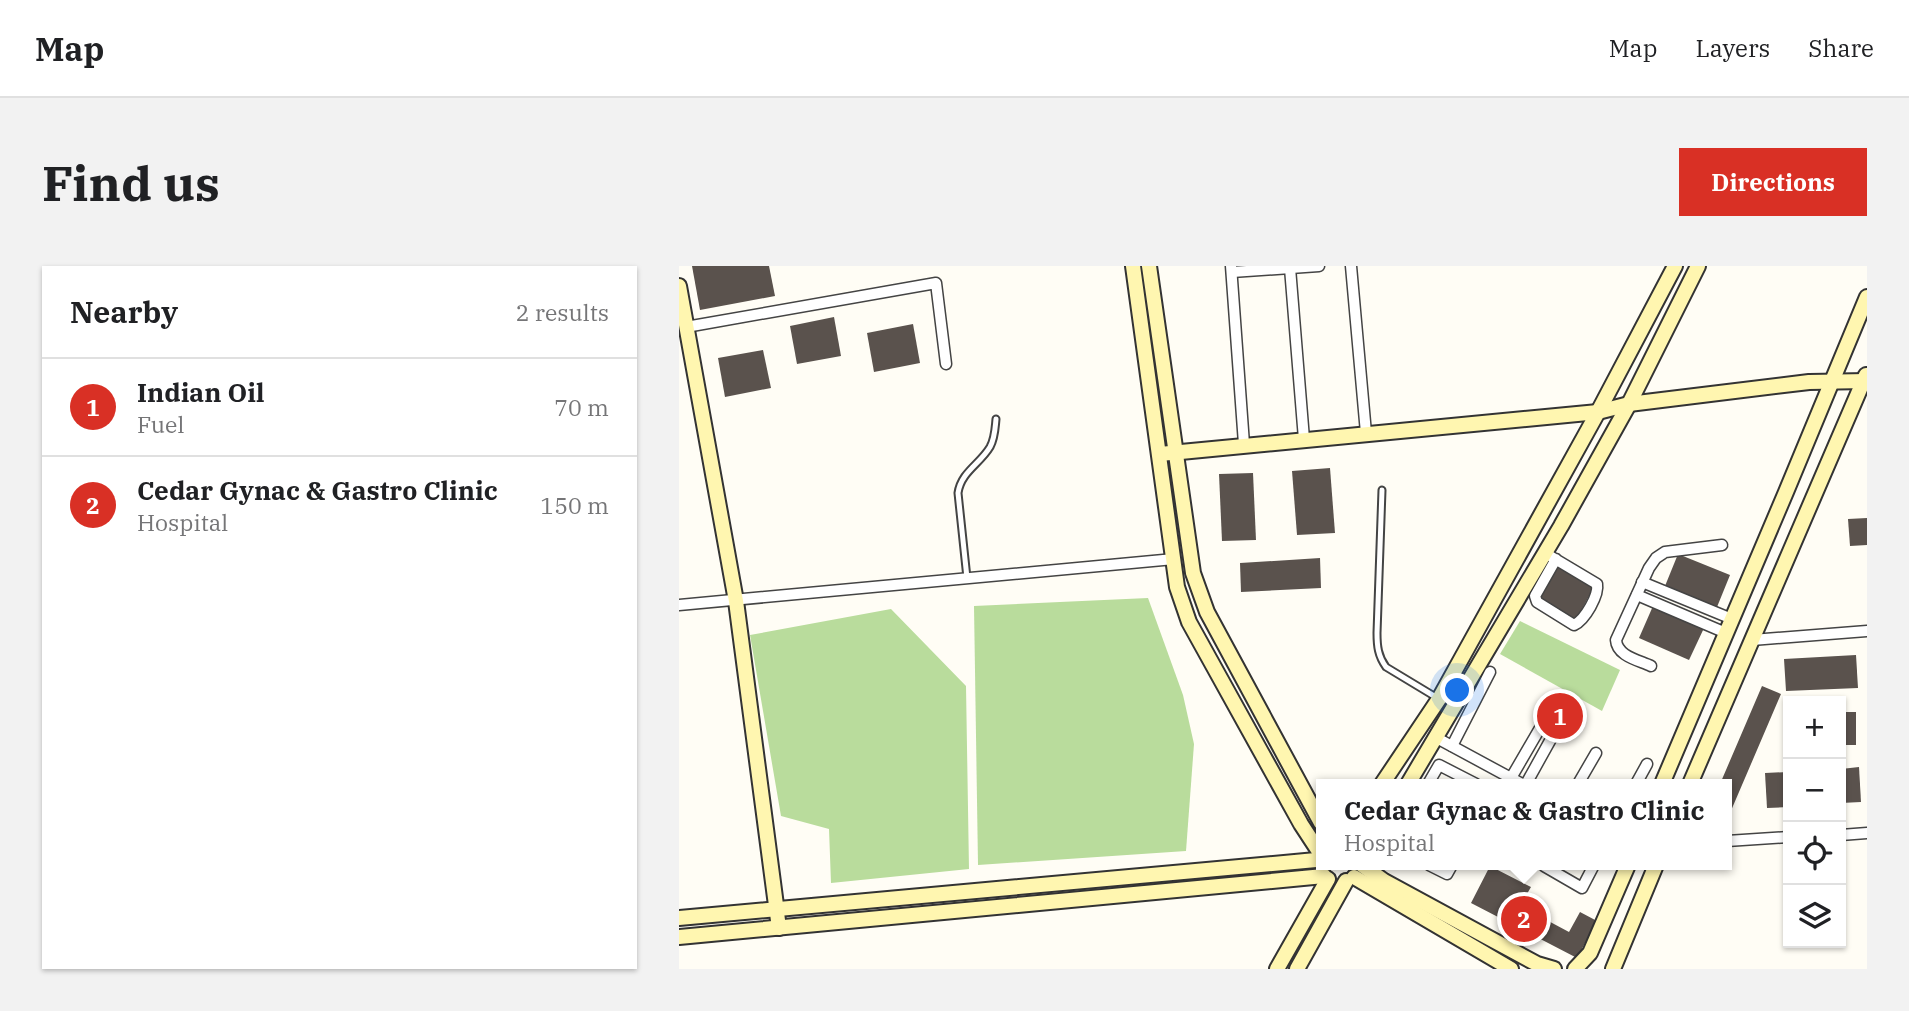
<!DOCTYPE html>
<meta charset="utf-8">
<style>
body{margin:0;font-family:"IBM Plex Serif",serif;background:#f2f2f2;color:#202124}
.controls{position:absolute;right:21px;bottom:21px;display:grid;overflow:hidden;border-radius:0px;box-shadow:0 2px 5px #0004}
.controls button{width:63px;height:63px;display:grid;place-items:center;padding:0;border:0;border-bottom:2px solid #e0e0e0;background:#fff;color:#202124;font:35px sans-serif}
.you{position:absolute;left:779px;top:425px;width:24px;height:24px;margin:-18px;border:5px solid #fff;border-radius:50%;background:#1a73e8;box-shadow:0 0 0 10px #1a73e833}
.badge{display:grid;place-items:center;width:46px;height:46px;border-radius:50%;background:#d93025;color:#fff;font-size:23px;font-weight:700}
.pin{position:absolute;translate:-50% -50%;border:4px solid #fff;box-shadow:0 2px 7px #0006}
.popup{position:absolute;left:637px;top:513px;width:416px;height:91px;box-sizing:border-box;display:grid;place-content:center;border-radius:0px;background:#fff;filter:drop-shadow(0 2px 5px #0005);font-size:23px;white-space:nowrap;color:#757577}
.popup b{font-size:26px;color:#202124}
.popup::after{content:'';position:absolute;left:50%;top:100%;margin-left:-14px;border:14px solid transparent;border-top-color:#fff}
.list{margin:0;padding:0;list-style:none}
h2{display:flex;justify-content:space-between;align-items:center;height:91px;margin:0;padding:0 28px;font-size:30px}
h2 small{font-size:23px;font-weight:400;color:#757577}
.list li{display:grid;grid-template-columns:46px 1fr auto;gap:21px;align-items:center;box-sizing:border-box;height:98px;padding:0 28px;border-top:2px solid #e0e0e0}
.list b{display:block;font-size:26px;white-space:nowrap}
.list p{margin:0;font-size:23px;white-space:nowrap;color:#757577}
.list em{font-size:23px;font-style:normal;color:#757577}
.icon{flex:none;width:38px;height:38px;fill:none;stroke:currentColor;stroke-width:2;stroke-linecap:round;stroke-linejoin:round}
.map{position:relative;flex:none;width:1188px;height:703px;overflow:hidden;border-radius:0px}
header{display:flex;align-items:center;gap:42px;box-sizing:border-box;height:98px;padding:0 35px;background:#fff;border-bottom:2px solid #e0e0e0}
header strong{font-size:33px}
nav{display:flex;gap:38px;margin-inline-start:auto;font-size:24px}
.intro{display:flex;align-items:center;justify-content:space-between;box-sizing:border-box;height:168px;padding:0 42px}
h1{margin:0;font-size:49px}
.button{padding:18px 32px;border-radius:0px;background:#d93025;color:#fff;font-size:24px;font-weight:700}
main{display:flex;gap:42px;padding:0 42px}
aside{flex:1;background:#fff;border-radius:0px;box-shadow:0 2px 5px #0004}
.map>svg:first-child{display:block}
</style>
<header>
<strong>Map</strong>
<nav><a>Map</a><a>Layers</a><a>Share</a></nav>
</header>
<div class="intro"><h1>Find us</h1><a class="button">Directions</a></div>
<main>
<aside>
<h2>Nearby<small>2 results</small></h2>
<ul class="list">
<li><span class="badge">1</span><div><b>Indian Oil</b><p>Fuel</p></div><em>70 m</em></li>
<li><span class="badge">2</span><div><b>Cedar Gynac &amp; Gastro Clinic</b><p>Hospital</p></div><em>150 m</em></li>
</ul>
</aside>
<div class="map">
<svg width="1188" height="703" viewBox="0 0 1188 703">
<rect width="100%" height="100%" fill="#fffdf5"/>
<!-- forest -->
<g fill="#b9dc9c">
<polygon points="469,332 504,429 515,478 507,585 299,599 295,340"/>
<polygon points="212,343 287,420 290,603 152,617 150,563 102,550 71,369"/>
<polygon points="841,355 941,404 923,445 821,388"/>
</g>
<!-- building -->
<g fill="#5a524d">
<polygon points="13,0 90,0 96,30 21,44"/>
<polygon points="155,51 162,90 118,98 111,60"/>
<polygon points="234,58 241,97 195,106 188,67"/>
<polygon points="84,84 92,122 46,131 39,92"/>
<polygon points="651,202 656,267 618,269 613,205"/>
<polygon points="574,207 577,274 543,275 540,208"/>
<polygon points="1188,252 1188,279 1171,280 1169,253"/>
<polygon points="999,288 1051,309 1038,341 986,320"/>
<polygon points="641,292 642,322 562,326 561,297"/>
<polygon points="879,300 915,321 897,354 860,334"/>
<polygon points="974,340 1025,362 1010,394 960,372"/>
<polygon points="1177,389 1179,422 1107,425 1105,393"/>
<polygon points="1083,420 1102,428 1048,554 1048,518 1041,518"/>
<rect x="1162" y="446" width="15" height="33"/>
<polygon points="1180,501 1182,536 1162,537 1162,503"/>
<polygon points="1109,506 1109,541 1088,542 1086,507"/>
<polygon points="811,600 852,621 841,640 890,666 901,646 918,655 898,692 792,637"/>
</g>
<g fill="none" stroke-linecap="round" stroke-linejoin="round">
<!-- lane casing -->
<g stroke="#444" stroke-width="9">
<g id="lane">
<path d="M 703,224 L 698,367 C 698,380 699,390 707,401 L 760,433"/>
<path d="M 288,312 L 279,227 C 282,206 301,198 311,181 C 316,172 316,163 317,153"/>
</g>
</g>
<!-- street casing -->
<g stroke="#444" stroke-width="13">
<g id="street">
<polyline points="552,0 565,178"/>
<polyline points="672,0 687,167"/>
<polyline points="611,2 625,173"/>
<polyline points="553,6 640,0"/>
<polyline points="7,61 257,17 267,98"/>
<path d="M 866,287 L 918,318 C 920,329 906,354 895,359 L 858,336 L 856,330 L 877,293"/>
<polyline points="963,316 1053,353"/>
<polyline points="958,329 1047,367"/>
<polyline points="0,339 495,293"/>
<polyline points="1073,374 1188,365"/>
<path d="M 972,400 C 959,394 938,390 937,374 L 970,302 L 977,292 L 986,286 L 1043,279"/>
<polyline points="756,471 843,518"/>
<polyline points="773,480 811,406"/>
<polyline points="832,512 864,457"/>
<polyline points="749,518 760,499 797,518"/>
<polyline points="847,518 877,464"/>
<polyline points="899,518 917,487"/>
<polyline points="957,518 968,498"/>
<polyline points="1162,569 1188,567"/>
<polyline points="1048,575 1109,571"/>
<polyline points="750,599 768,608 773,599"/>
<polyline points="866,599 865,600 903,622 915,599"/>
</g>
</g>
<!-- secondary casing -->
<g stroke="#333" stroke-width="18">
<g id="secondary">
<polyline points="454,0 498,321 510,356 622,558 639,584"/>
<polyline points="470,0 514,307 528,346 642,557"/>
<polyline points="0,20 57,335 100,662"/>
<polyline points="481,188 919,146 950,138 1130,116 1188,115"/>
<polyline points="703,518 760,433 919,146 996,0"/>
<polyline points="729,518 882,260 950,138 1019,0"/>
<polyline points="983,518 1107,226 1188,31"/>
<polyline points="1011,518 1187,109"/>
<polyline points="683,599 705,615 858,698 875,703"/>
<polyline points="675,611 832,703"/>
<polyline points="0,652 637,594"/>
<polyline points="0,671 645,610"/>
<polyline points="598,703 649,613"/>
<polyline points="618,703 667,615"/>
<polyline points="896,703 911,687 949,599"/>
<polyline points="934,703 977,599"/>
</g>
</g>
<!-- lane -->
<use href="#lane" stroke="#fff" stroke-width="5"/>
<!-- street -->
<use href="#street" stroke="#fff" stroke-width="10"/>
<!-- secondary -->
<use href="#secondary" stroke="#fff6b0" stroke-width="14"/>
</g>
</svg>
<div class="controls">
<button>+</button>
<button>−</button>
<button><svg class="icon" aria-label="locate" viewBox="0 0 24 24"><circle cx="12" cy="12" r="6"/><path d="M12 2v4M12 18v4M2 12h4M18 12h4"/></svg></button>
<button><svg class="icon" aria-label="layers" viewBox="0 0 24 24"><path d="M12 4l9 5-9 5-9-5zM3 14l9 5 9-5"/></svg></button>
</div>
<div class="you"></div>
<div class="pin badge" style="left:881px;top:450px">1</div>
<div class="pin badge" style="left:845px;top:653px">2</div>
<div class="popup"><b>Cedar Gynac &amp; Gastro Clinic</b>Hospital</div>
</div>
</main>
